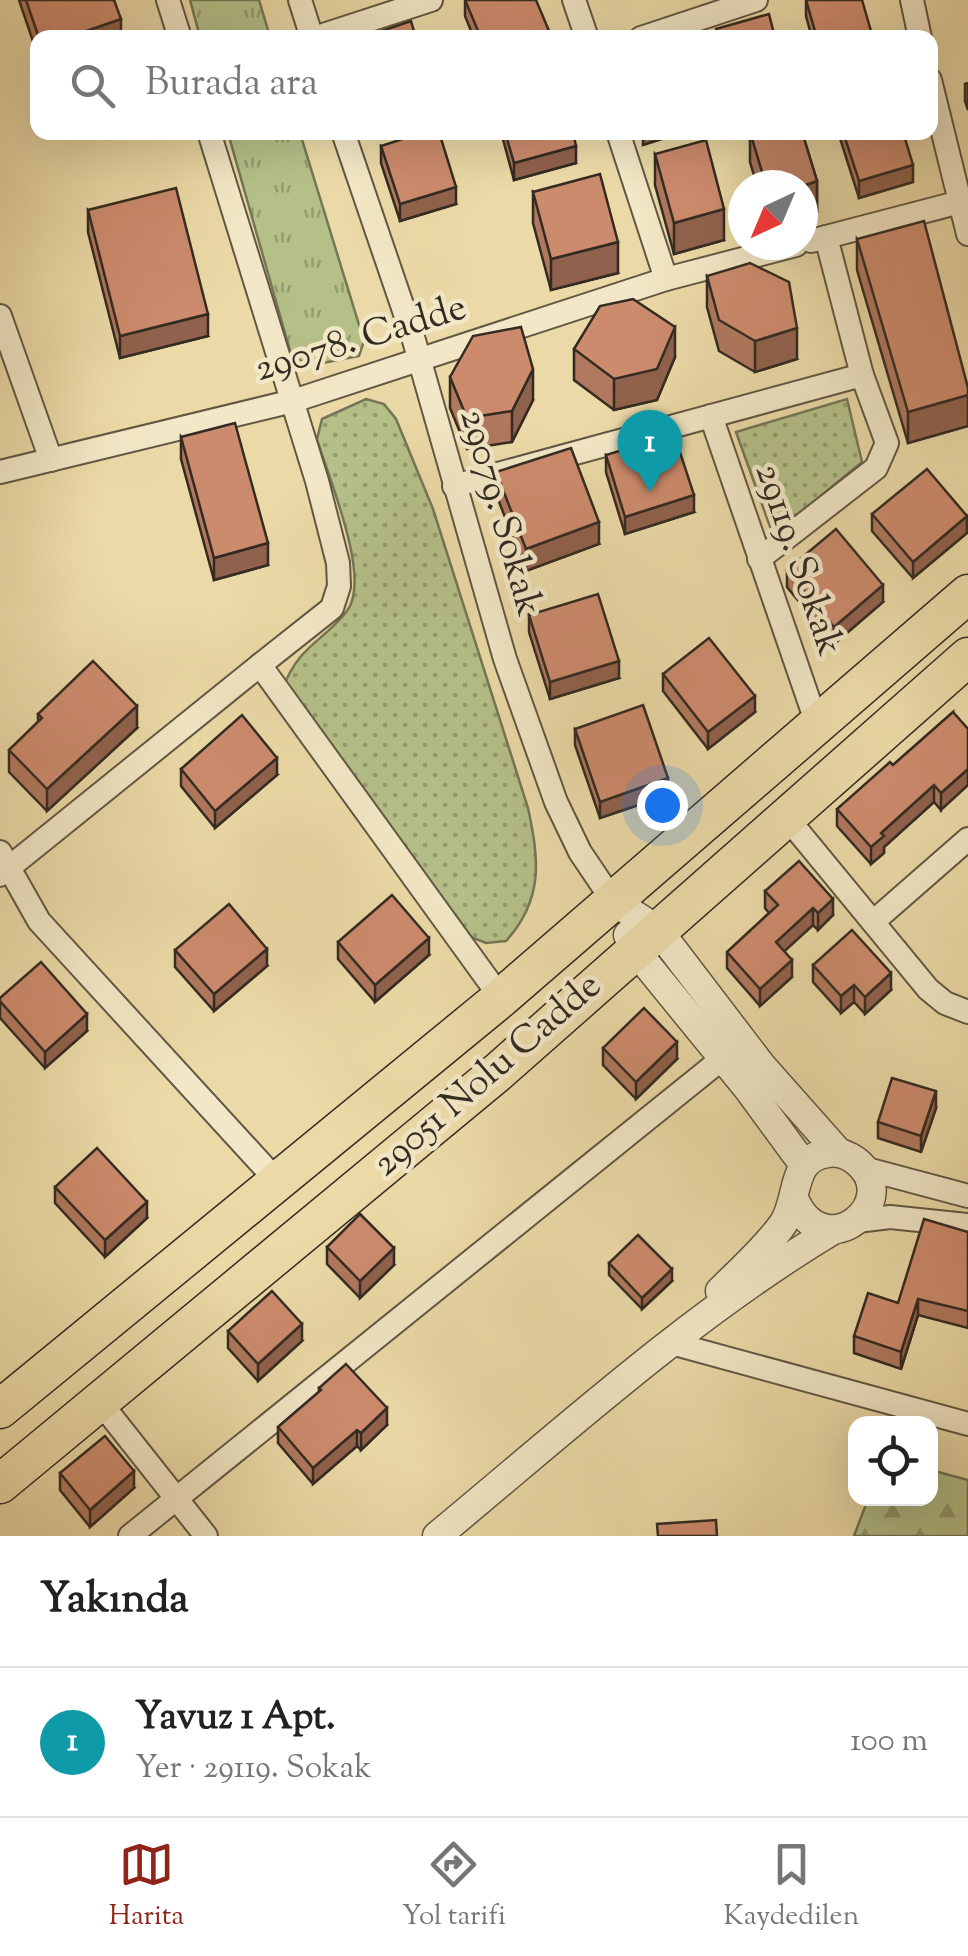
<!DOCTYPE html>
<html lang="tr">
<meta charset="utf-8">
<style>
body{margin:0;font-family:"Sorts Mill Goudy",serif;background:#f6f6f6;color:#222}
.controls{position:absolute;right:30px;bottom:30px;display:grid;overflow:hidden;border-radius:20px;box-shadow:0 10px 40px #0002}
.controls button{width:90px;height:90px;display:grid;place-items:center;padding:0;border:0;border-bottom:2px solid #e0e0e0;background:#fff;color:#222;font:50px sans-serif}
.compass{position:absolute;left:728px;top:170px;width:90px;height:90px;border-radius:50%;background:#fff;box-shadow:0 10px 40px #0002;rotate:224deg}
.you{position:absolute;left:662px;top:805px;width:35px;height:35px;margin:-25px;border:8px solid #fff;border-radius:50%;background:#1a73e8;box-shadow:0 0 0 15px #1a73e833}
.badge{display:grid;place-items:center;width:65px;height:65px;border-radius:50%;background:#8f2418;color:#fff;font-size:32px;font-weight:700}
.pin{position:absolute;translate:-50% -82px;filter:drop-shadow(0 2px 5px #0008)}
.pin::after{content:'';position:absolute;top:52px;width:35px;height:30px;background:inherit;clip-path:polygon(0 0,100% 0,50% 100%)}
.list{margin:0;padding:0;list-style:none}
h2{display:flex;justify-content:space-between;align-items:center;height:130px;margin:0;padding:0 40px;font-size:42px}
h2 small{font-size:32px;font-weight:400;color:#767676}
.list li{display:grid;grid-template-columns:65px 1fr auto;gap:30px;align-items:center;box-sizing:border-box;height:150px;padding:0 40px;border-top:2px solid #e0e0e0}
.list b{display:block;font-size:38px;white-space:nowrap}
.list p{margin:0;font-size:32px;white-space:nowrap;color:#767676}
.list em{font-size:32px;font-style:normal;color:#767676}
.icon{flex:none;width:55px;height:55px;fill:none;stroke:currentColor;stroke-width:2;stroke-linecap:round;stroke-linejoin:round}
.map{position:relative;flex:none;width:968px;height:1536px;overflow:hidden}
.search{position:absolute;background:#fff;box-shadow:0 10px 40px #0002;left:30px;right:30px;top:30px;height:110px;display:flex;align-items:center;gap:25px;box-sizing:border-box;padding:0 35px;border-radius:20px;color:#767676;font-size:38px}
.sheet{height:280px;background:#fff}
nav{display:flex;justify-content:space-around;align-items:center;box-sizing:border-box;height:140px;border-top:2px solid #e0e0e0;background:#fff;font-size:28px;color:#767676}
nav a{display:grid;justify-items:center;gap:5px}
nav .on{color:#8f2418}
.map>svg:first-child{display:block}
</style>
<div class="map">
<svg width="968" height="1536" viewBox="0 0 968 1536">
<defs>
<pattern id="grass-tufts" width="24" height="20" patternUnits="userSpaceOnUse" patternTransform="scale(2.5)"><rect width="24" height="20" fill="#b5c089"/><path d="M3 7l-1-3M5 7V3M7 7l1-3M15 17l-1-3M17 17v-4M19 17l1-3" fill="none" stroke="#949c70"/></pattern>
<pattern id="forest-firs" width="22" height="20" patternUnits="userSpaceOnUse" patternTransform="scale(2.5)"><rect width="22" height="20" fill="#b5c089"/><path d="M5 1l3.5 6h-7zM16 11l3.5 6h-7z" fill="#949c70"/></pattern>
<pattern id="park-dots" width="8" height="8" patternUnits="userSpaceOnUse" patternTransform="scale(2.5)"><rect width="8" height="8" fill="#b5c089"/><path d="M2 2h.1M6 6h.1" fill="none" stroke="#949c70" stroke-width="1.8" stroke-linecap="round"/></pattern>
</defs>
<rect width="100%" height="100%" fill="#ebdaa7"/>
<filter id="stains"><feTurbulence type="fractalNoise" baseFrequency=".002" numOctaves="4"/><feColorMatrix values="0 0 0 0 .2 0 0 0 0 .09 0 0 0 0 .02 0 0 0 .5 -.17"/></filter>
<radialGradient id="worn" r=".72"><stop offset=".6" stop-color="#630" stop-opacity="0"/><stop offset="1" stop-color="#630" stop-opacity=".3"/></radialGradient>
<!-- grass -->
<g fill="url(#grass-tufts)" stroke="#747656" stroke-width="2.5">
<polygon points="190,0 259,0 270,37 200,37"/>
<polygon points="228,133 300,133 364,341 359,356 308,366 291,354"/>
</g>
<!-- forest -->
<polygon fill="url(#forest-firs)" stroke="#747656" stroke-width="2.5" points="931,1470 968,1480 968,1536 854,1536 868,1499 930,1498"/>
<!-- park -->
<g fill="url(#park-dots)" stroke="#747656" stroke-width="2.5">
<path d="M 366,399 L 384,404 L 396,419 L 433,509 L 528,808 C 539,859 544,899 506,941 L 486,943 L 468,936 L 283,688 C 299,645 323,642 347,611 C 372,578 328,477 317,439 L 322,419 Z"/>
<polygon points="847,399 862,462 773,535 736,432"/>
</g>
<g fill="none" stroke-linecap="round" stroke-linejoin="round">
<!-- minor casing -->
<g stroke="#615743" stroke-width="26">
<g id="minor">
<polyline points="168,0 180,38"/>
<polyline points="300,0 312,38"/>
<polyline points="574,0 587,38"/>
<polyline points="912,0 920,38"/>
<polyline points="314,38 431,0"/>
<polyline points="641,38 756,0"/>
<polyline points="930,80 968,234"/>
<polyline points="209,132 317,481 338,563 339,586 332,608 260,665 501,998"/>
<polyline points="343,132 413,337 505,659 556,802 580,852 613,901"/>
<polyline points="618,132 666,279"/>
<polyline points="811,241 968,200"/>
<polyline points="0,316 51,460"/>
<polyline points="711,416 818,727"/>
<polyline points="0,472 293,401 666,279 796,245"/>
<polyline points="454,486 862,375"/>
<polyline points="759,559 876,468 887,443 862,375 826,237"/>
<polyline points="788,819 928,989 945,1003 968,1012"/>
<polyline points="0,852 39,921 278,1182"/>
<polyline points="0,875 260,665"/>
<polyline points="873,922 968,839"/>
<polyline points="863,1168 968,1196"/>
<polyline points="857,1221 890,1217 968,1225"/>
<polyline points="671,1343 968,1424"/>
<polyline points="100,1402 206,1536"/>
<polyline points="130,1536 723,1058"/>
</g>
</g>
<!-- tertiary casing -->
<g stroke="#615743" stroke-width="31">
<g id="tertiary">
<polyline points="613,901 658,930 761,1065 839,1153"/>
<polyline points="628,935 634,949 749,1090 804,1165"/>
<path d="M 720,1291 C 741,1270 766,1248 783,1224 C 800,1199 789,1158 828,1153 C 838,1151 848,1155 856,1161 C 905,1200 826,1268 795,1201"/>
<path d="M 437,1536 C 565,1430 690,1316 833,1230"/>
</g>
</g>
<!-- primary casing -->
<g stroke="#332b22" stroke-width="41">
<g id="primary">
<polyline points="0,1409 501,998 968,594"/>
<polyline points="0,1484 498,1072 968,657"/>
</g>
</g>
<!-- minor -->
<use href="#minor" stroke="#f2e7c6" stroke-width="22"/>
<!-- tertiary -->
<use href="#tertiary" stroke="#f2e7c6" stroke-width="28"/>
<!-- primary -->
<use href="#primary" stroke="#ebdaa7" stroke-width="38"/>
</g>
<!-- wall -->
<g fill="#b0785e" stroke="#332b22" stroke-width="2.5">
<polygon points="19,0 114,0 121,38 38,38 38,56"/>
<polygon points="465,0 552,38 474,38 465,16"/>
<polygon points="806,0 873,38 812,38 806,16"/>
<polygon points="968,83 968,110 965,101 965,84"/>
<polygon points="501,132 573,132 576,163 514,180"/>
<polygon points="750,132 802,132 817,181 817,212 803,217 803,185 757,185 750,162"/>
<polygon points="838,132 903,132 913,182 859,198"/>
<polygon points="381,146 456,204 400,221 381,163"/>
<polygon points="655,154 724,240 674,254 655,185"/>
<polygon points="533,192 618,273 551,290 533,223"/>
<polygon points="88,210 208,336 120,358 88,232"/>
<polygon points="857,239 968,388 968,426 908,443 857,270"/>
<polygon points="707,276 797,359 755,372 719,351 707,307"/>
<polygon points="574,349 675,357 657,400 614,410 574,380"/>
<polygon points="450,377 533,400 512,442 467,449 450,408"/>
<polygon points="181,437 268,565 214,580 181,459"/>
<polygon points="606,455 694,512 625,534 606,472"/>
<polygon points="496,472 599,544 526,571 496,494"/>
<polygon points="872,514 967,533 913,578 872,531"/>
<polygon points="787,570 883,602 834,644 787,587"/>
<polygon points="529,615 619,678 550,699 529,632"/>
<polygon points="663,674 755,712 708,749 663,691"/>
<polygon points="953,712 941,810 934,802 884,847 884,853 871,864 837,826 837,809 893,765"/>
<polygon points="38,714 137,728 47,811 9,772 9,750 38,722"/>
<polygon points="575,729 668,795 600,818 575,745"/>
<polygon points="181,769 277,775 215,828 181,786"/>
<polygon points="765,891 833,915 818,930 813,925 784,951 792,977 760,1006 727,968 727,952 769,913 765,908"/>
<polygon points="338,942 429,955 375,1002 338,959"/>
<polygon points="175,950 267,966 214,1011 175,967"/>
<polygon points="813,965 891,990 865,1014 854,1002 841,1013 813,982"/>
<polygon points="0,998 87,1031 45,1068 0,1018"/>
<polygon points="603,1048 677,1059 636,1099 603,1065"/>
<polygon points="936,1108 921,1152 878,1138 878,1122"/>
<polygon points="55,1187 147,1218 105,1257 55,1203"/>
<polygon points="968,1232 968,1328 918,1315 901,1369 854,1353 854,1336 898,1303"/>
<polygon points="327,1247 394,1265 360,1298 327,1264"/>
<polygon points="609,1263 672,1281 642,1309 609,1275"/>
<polygon points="228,1331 302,1341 258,1381 228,1348"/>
<polygon points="319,1388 387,1425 361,1450 357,1446 313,1484 278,1443 278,1427 319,1392"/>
<polygon points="60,1473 134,1488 90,1527 60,1490"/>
</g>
<!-- shaded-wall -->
<g fill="#90614c" stroke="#332b22" stroke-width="2.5">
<polygon points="121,19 121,38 66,38"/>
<polygon points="643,132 684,132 643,145"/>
<polygon points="576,146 576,163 514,180 514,163"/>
<polygon points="913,165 913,182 859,198 859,181"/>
<polygon points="817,181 817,212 803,217 803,186"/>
<polygon points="456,187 456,204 400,221 400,204"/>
<polygon points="724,209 724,240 674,254 674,223"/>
<polygon points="618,242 618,273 551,290 551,259"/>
<polygon points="208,314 208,336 120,358 120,336"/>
<polygon points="675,327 675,357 657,400 614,410 614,379"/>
<polygon points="797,328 797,359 755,372 755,341"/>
<polygon points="533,369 533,400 512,442 512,411"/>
<polygon points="968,395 968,426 908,443 908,412"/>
<polygon points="694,495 694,512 625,534 625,517"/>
<polygon points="967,516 967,533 913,578 913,562"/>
<polygon points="599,522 599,544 526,571 526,549"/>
<polygon points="268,543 268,565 214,580 214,558"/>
<polygon points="883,585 883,602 834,644 834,627"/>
<polygon points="619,661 619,678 550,699 550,682"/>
<polygon points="755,696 755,712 708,749 708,732"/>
<polygon points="137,706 137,728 47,811 47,789"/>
<polygon points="277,758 277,775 215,828 215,811"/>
<polygon points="968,769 968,785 941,810 941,793"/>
<polygon points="668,778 668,795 600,818 600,802"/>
<polygon points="934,785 934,802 884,847 884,853 871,864 871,847 881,833"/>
<polygon points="833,899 833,915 818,930 818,913"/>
<polygon points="813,908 813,925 776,959 776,942"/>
<polygon points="429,938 429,955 375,1002 375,985"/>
<polygon points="267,949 267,966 214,1011 214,994"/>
<polygon points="792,960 792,977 760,1006 760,989"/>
<polygon points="891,973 891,990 865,1014 865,997"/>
<polygon points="854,985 854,1002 841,1013 841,996"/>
<polygon points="87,1014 87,1031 45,1068 45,1052"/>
<polygon points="677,1042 677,1059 636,1099 636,1082"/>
<polygon points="936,1091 936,1108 921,1152 921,1136"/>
<polygon points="147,1202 147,1218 105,1257 105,1240"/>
<polygon points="394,1248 394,1265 360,1298 360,1281"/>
<polygon points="672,1269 672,1281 642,1309 642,1298"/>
<polygon points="918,1299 918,1315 901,1369 901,1352"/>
<polygon points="302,1324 302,1341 258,1381 258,1364"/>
<polygon points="387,1408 387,1425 361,1450 361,1433"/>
<polygon points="357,1430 357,1446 313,1484 313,1468"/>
<polygon points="134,1471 134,1488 90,1527 90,1510"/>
</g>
<!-- building -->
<g fill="#cd8b6d" stroke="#332b22" stroke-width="2.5">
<polygon points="26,0 114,0 121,19 66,38 39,38"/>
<polygon points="465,0 536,0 552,38 481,38"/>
<polygon points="806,0 862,0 873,38 817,38"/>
<polygon points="769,14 775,38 718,38 716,29"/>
<polygon points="411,21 416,38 361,38"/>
<polygon points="424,132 439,132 456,187 400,204 381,146"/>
<polygon points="505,132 573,132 576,146 514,163"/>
<polygon points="750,132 802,132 817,181 803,186 766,185"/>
<polygon points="843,132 903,132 913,165 859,181"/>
<polygon points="706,140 724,209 674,223 655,154"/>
<polygon points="600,174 618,242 551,259 533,192"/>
<polygon points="176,188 208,314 120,336 88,210"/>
<polygon points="924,221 968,388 968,395 908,412 857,239"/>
<polygon points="750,263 789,282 797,328 755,341 719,320 707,276"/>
<polygon points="633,299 675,327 657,369 614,379 574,349 600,306"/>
<polygon points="521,327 533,369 512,411 467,418 450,377 473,336"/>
<polygon points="235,423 268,543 214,558 181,437"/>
<polygon points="674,434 694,495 625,517 606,455"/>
<polygon points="571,448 599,522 526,549 496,472"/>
<polygon points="927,469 967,516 913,562 872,514"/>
<polygon points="836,529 883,585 834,627 787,570"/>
<polygon points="598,594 619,661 550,682 529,615"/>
<polygon points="709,638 755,696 708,732 663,674"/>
<polygon points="93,661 137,706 47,789 9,750 42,718 38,714"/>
<polygon points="643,705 668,778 600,802 575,729"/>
<polygon points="953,712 968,729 968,769 941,793 934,785 881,833 884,836 871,847 837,809 890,762 893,765"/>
<polygon points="242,715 277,758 215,811 181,769"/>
<polygon points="799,861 833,899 818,913 813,908 776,942 792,960 760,989 727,952 778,905 765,891"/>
<polygon points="392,895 429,938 375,985 338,942"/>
<polygon points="229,904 267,949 214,994 175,950"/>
<polygon points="852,930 891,973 865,997 854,985 841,996 813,965"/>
<polygon points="41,962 87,1014 45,1052 0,1001 0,998"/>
<polygon points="644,1008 677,1042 636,1082 603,1048"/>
<polygon points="892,1078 936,1091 921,1136 878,1122"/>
<polygon points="97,1148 147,1202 105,1240 55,1187"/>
<polygon points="360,1214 394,1248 360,1281 327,1247"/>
<polygon points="924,1219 968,1232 968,1311 918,1299 901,1352 854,1336 868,1293 898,1303"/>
<polygon points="638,1235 672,1269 642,1298 609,1263"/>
<polygon points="272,1291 302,1324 258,1364 228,1331"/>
<polygon points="346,1364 387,1408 361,1433 357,1430 313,1468 278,1427 321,1390 319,1388"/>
<polygon points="105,1436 134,1471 90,1510 60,1473"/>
<polygon points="716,1520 717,1536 658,1536 657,1524"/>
</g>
<g text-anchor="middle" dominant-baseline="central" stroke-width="9" stroke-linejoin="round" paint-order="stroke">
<!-- street labels -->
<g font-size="38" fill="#332b22" stroke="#f2e7c6">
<text transform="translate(361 340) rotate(-17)">29078. Cadde</text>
<text transform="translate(499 513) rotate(74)">29079. Sokak</text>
<text transform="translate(797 560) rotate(71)">29119. Sokak</text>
<text transform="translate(488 1076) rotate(-41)">29051 Nolu Cadde</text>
</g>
</g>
<rect width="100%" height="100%" filter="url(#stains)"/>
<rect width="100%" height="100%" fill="url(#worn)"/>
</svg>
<div class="controls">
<button><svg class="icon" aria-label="locate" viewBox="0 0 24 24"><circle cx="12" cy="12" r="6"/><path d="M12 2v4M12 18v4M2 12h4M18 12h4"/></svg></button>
</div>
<svg class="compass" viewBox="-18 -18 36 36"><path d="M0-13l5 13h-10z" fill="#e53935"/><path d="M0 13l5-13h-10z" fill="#767676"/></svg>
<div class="you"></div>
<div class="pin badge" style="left:650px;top:492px;background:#0f9aa8">1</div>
<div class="search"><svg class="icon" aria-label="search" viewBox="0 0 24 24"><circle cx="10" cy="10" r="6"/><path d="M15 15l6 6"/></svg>Burada ara</div>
</div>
<section class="sheet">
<h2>Yakında<small></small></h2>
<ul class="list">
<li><span class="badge" style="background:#0f9aa8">1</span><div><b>Yavuz 1 Apt.</b><p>Yer · 29119. Sokak</p></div><em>100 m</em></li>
</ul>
</section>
<nav>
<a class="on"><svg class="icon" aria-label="map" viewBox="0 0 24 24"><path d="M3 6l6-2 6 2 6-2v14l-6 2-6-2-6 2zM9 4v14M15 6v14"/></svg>Harita</a>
<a><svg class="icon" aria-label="directions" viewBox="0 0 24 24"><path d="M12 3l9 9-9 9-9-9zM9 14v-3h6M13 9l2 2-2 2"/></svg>Yol tarifi</a>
<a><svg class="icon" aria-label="saved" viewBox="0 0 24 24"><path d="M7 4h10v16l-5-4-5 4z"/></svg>Kaydedilen</a>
</nav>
